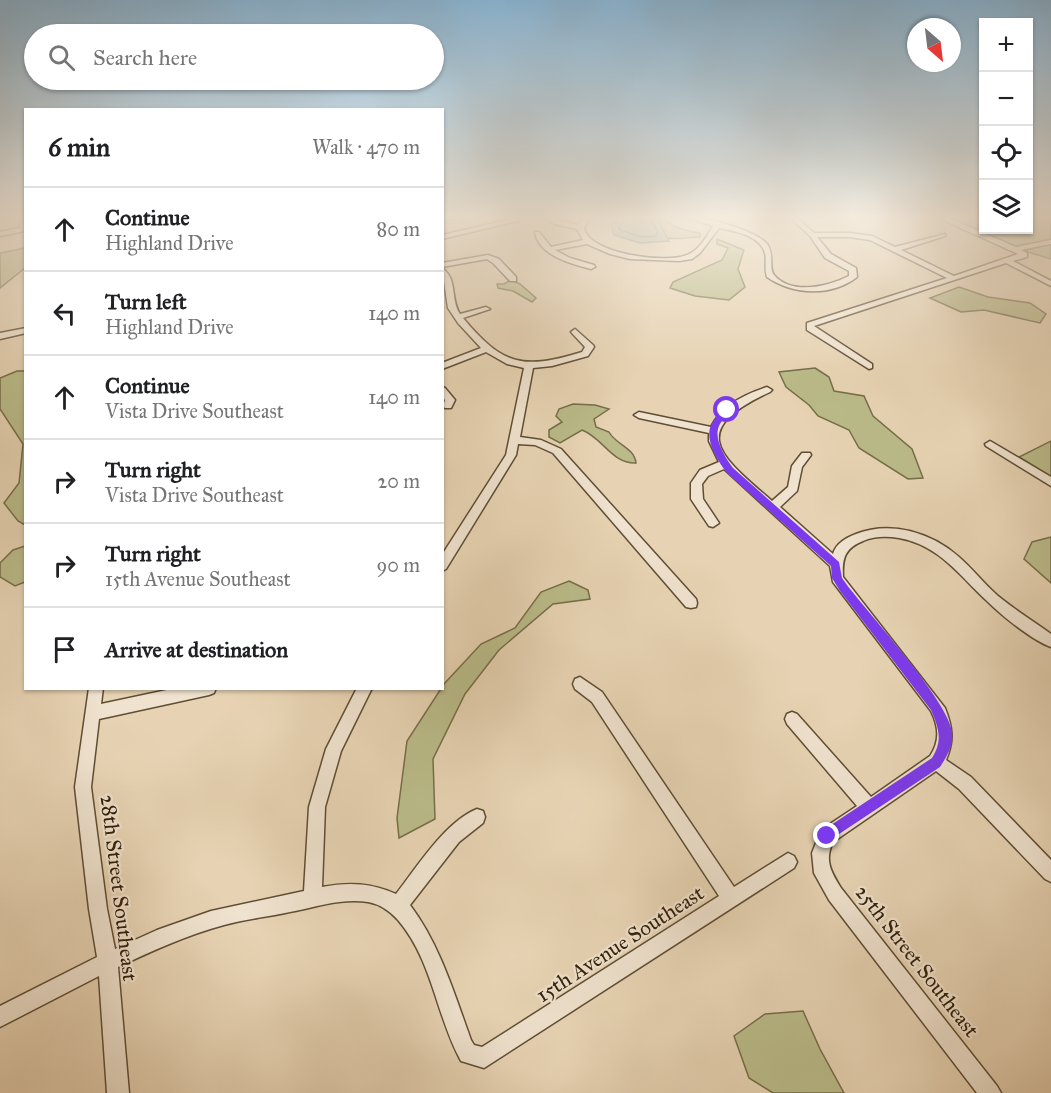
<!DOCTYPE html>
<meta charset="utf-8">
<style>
body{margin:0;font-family:"IM FELL Great Primer",serif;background:#f6f6f6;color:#202124}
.controls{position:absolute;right:18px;top:18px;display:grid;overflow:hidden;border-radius:0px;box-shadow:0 2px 4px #0004}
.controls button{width:54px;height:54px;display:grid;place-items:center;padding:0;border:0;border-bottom:2px solid #e0e0e0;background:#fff;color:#202124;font:30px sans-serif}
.compass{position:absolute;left:907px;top:18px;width:54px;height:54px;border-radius:50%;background:#fff;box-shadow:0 2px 4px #0004;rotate:152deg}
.stop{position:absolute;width:18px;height:18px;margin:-14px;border:4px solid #7c3aed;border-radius:50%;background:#fff}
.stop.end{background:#7c3aed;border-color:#fff;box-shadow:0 2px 6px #0008}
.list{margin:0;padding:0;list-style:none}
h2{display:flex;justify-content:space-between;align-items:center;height:78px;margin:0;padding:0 24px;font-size:26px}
h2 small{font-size:20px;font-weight:400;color:#757577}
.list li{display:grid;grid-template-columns:39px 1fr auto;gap:18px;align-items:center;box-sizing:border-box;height:84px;padding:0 24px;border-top:2px solid #e0e0e0}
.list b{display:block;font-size:22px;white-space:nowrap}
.list p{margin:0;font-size:20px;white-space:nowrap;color:#757577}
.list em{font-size:20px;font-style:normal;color:#757577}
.icon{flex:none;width:33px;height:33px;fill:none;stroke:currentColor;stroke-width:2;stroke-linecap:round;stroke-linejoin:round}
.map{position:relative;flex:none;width:1051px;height:1093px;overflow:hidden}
.search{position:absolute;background:#fff;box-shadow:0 2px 4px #0004;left:24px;top:24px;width:420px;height:66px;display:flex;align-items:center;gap:15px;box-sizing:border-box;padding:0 21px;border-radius:33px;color:#757577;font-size:22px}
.panel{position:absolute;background:#fff;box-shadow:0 2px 4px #0004;left:24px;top:108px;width:420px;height:582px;border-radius:0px}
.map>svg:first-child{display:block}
</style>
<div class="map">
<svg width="1051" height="1093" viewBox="0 0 1051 1093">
<rect width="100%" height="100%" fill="#e7d3b3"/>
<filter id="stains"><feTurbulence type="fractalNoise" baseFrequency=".00333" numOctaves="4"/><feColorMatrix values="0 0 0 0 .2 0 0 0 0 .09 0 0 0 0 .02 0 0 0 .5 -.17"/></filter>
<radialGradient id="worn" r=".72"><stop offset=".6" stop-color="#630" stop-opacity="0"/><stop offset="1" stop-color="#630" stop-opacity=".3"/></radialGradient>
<!-- green -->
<g fill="#babb89" stroke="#766e4a" stroke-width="1.5">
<path d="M 649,216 L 661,216 C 668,227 687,231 700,233 L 700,237 C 687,237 678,240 667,238 L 658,220 Z"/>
<polygon points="942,216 983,216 984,230 1028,230 1029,216 1051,216 1051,259 1031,253"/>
<polygon points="717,239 744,250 738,269 745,287 729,300 695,296 670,288 673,282 722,260 728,248 717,244"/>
<polygon points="25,248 25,268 0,288 0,253"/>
<polygon points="511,280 520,284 536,298 532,302 513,291 498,288 497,284 504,284"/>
<polygon points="959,287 988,297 1030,303 1046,314 1040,323 984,310 961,312 930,298"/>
<polygon points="815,368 829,377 834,391 864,396 873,416 912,449 923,478 908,479 859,448 849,430 818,416 809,405 786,387 779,372"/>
<polygon points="17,371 25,371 25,525 18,521 4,503 19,483 23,444 0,409 0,378"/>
<path d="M 573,404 L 595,405 L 609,409 L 594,419 L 596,427 L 609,432 C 616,445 634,447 636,463 C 612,464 603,438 582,430 L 560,443 L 549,437 L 549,430 L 562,422 L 556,416 L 559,409 Z"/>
<polygon points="1051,441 1051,477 1019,457"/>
<polygon points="1051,537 1051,583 1024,559 1032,542"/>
<polygon points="25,546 25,582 15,586 0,577 0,563 13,550"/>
<polygon points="569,581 588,590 590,599 553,604 499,650 465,694 433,759 435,819 399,838 397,818 407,741 444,684 481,644 515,628 541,592"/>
<polygon points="803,1011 820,1049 844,1093 773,1093 749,1078 734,1036 765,1014"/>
</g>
<!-- water -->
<polygon fill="#9ab6b6" stroke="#707a71" stroke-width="1.5" points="623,216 649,216 657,220 669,241 640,243 614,235 611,224"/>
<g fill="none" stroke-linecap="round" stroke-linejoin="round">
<!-- shore -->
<polyline stroke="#666c60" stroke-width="1.5" points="625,216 624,222 618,227 620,230 641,237 656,236 658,231 651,222 650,216"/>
<!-- minor casing -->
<g stroke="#5f4e34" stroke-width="3">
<g id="minor">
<polygon points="20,216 26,216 25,231 0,236 0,232 20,228"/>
<polygon points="460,216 459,217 442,221 442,217"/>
<polygon points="525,216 538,216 442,239 442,235"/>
<path d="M 541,216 C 553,216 565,222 578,225 L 584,216 L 592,216 L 584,227 C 586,254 669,265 689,254 C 700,249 707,236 713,226 L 684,216 C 702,216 756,230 767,244 C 775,255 768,267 774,275 C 792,296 829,286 849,276 L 849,271 L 825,258 L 810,236 L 788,216 L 795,216 L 814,233 L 849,233 L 872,236 L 895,247 L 945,234 L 945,236 L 901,250 L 954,276 L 1018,254 L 934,216 L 944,216 L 1016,247 L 1051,240 L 1051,244 L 1021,250 L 1027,253 L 1027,257 L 1013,261 L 1051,281 L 1051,286 L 1006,263 L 814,326 L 872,364 L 872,368 L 869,369 L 807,330 L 807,323 L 947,278 L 870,240 L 849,237 L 817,237 L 831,254 L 856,268 L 857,277 C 831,297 793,295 767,277 C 764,268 767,261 765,253 C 760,235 734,231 719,228 L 700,253 L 692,259 L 679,261 L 630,259 L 610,254 L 587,244 L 555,250 L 570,258 L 594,265 L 595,267 L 591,269 C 571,264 538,255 535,232 L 539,232 L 551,247 L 583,240 L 577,229 L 555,224 Z"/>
<polygon points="488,255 499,259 516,277 516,281 510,281 493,263 487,259 442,267 442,263"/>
<path d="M 442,268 C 458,279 450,299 460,314 L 486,307 L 490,309 L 463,318 C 503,366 523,370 582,352 L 585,347 L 571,332 L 575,329 L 593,345 L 594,347 L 588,356 L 552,366 L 533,368 L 520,437 L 541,440 L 561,449 L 696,599 L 697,603 L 696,607 L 691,608 L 686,607 L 553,453 L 535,445 L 518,444 L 516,455 L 446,569 L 442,571 L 442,555 L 506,455 L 524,368 L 507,364 L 486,352 L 442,369 L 442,363 L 481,348 L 458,323 L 448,308 Z"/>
<polygon points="26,328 26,333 0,339 0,333"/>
<polygon points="442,387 445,388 455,400 451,408 445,408 443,406 445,400 442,397"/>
<path d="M 767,387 L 772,390 L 770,392 C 686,431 719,455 772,501 L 788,487 L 792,466 L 802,453 L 810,453 L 811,455 L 802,467 L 797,491 L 780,507 L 833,554 C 836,543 846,538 856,534 C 891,520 932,533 959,557 C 973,569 984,584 998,596 C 1015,610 1033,621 1051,634 L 1051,647 C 1033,641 1001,615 987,601 C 959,575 939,545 899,538 C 887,536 874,536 863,541 C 845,548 842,558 843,577 L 945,708 C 953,728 954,741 946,760 L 971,777 L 1051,860 L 1051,882 L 1045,879 L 959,789 L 936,771 L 833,842 C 824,860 831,872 841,888 L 997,1086 L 1001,1093 L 977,1093 L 829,900 L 814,873 L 812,853 L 821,830 L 857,806 L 787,724 L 785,719 L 787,714 L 792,712 L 797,714 L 871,797 L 930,756 C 940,741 939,727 931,711 L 833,582 L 830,566 L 724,469 L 708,476 L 702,484 L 703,499 L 719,523 L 713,527 L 709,526 L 691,499 L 691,483 L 700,470 L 719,462 L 709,441 L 709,433 L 639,418 L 634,415 L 639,412 L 711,427 C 721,406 745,394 767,387 Z"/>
<polygon points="990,441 1051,477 1051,486 986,446 985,444"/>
<path d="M 580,677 L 602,692 L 734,887 L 788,853 L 794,856 L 797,862 L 794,868 L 484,1068 L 461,1061 C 436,1016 433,961 398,920 C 390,911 380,904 368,902 C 344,898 319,906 295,911 C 272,916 247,919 224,925 C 187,935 152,951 118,967 L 129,1093 L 107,1093 L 99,976 L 0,1027 L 0,1006 L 97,957 L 89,909 L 75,787 L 89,688 L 103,688 L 101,704 L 176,688 L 216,688 L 214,693 L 209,695 L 99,719 L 91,787 L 107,909 L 115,949 L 157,930 L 211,911 L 304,891 L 309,807 L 326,749 L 357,688 L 372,688 L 341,751 L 325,807 L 322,887 C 349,882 371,883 396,894 C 417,867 445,822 477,809 L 483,811 L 485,817 L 483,823 L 459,842 L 410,905 C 440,945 454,993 471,1040 L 474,1045 L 482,1047 L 719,896 L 592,702 L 575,689 L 573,684 L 575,679 Z"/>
</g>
</g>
<!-- minor -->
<use href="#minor" fill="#efe2ce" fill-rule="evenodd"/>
</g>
<!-- sky -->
<linearGradient id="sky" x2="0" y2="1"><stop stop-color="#89b5d4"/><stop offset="0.59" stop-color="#f4ebdd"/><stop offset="1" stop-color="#f4ebdd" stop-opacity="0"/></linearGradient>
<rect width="1051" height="369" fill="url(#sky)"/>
<!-- route -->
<path fill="#7c3aed" d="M 725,408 L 731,410 C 728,415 721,421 719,426 C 713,439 726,459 733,468 L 839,562 L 842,578 L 847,585 C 869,614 949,702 952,732 C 954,745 947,756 940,767 L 827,842 L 822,840 L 820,836 L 822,831 L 932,758 C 943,740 939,729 931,710 L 840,591 L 832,578 L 831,566 L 727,473 C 718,461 706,443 710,428 C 712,421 720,414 725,408 Z"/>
<g text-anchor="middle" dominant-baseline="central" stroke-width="4.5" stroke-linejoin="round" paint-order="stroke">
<!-- near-street labels -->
<g font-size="21" fill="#32210a" stroke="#efe2ce">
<text transform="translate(119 888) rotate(83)">28th Street Southeast</text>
<text transform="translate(620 944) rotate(-33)">15th Avenue Southeast</text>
<text transform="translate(917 961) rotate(52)">25th Street Southeast</text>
</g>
</g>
<rect width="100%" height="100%" filter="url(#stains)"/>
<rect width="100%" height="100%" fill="url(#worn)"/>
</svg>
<div class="controls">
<button>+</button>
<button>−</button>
<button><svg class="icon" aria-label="locate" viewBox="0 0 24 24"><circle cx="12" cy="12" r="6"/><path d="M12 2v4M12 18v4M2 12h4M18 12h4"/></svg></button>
<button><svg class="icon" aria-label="layers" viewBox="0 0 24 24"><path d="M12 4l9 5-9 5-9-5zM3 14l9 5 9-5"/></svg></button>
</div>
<svg class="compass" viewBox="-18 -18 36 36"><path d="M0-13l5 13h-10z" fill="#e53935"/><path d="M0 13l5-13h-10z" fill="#757577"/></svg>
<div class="stop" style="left:727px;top:410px"></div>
<div class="stop end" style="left:827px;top:836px"></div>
<div class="search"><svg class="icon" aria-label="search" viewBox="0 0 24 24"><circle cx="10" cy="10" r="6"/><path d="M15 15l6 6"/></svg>Search here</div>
<section class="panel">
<h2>6 min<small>Walk · 470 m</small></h2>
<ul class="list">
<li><svg class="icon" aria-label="ahead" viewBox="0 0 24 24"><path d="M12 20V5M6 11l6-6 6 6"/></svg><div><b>Continue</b><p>Highland Drive</p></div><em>80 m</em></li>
<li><svg class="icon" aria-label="left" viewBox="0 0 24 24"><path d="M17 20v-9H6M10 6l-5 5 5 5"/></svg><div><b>Turn left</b><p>Highland Drive</p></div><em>140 m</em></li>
<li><svg class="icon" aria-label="ahead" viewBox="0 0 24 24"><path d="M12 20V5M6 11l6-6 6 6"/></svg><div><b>Continue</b><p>Vista Drive Southeast</p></div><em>140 m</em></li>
<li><svg class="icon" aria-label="right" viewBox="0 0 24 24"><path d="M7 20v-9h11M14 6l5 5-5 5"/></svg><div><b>Turn right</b><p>Vista Drive Southeast</p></div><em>20 m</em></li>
<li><svg class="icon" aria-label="right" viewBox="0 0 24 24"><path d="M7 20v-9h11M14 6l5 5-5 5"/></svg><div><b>Turn right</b><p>15th Avenue Southeast</p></div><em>90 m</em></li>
<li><svg class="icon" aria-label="arrive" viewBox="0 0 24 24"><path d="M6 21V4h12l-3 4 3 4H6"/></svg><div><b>Arrive at destination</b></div></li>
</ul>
</section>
</div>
